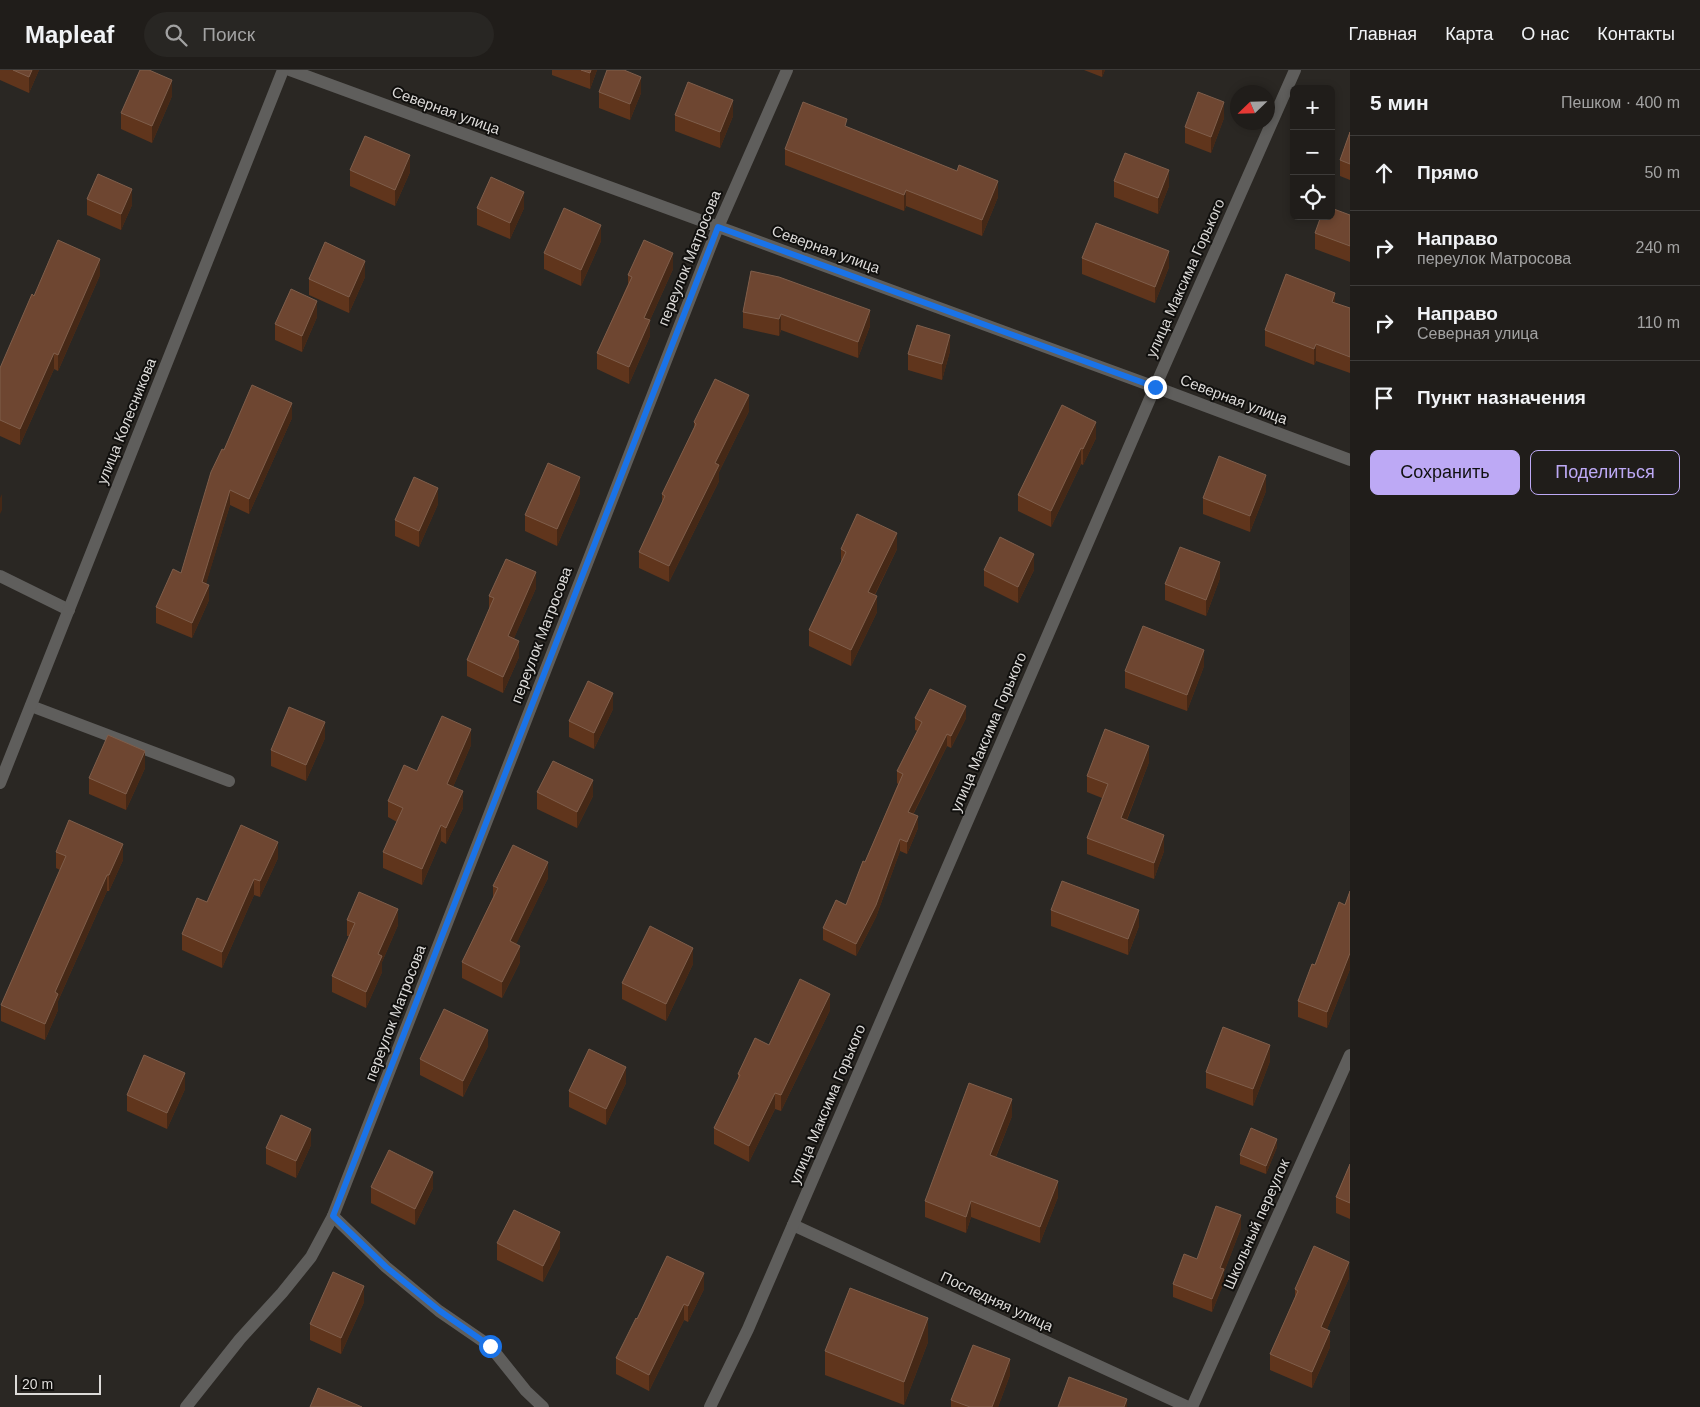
<!DOCTYPE html>
<html lang="ru">
<meta charset="utf-8">
<style>
body{margin:0;font-family:Arial,sans-serif;background:#282623;color:#f1f3f6}
.controls{position:absolute;right:15px;top:15px;display:grid;overflow:hidden;border-radius:8px;box-shadow:0 2px 8px #0003}
.controls button{width:45px;height:45px;display:grid;place-items:center;padding:0;border:0;border-bottom:1px solid #3d3b39;background:#201d1a;color:#f1f3f6;font:25px sans-serif}
.compass{position:absolute;left:1230px;top:15px;width:45px;height:45px;border-radius:50%;background:#201d1a;box-shadow:0 2px 8px #0003;rotate:247deg}
.scale{position:absolute;left:15px;bottom:12px;width:86px;box-sizing:border-box;padding-left:5px;border:2px solid #dddbd9;border-top:0;font-size:14px;line-height:18px;white-space:nowrap;color:#dddbd9;-webkit-text-stroke:4px #11100e;paint-order:stroke}
.stop{position:absolute;width:15px;height:15px;margin:-11px;border:4px solid #1a73e8;border-radius:50%;background:#fff}
.stop.end{background:#1a73e8;border-color:#fff;box-shadow:0 1px 5px #0008}
.list{margin:0;padding:0;list-style:none}
h2{display:flex;justify-content:space-between;align-items:center;height:65px;margin:0;padding:0 20px;font-size:21px}
h2 small{font-size:16px;font-weight:400;color:#a2a2a2}
.list li{display:grid;grid-template-columns:32px 1fr auto;gap:15px;align-items:center;box-sizing:border-box;height:75px;padding:0 20px;border-top:1px solid #3d3b39}
.list b{display:block;font-size:19px;white-space:nowrap}
.list p{margin:0;font-size:16px;white-space:nowrap;color:#a2a2a2}
.list em{font-size:16px;font-style:normal;color:#a2a2a2}
.actions{display:flex;gap:10px;padding:15px 20px}
.actions a{flex:1;padding:11px 0;border:1px solid #bda9f5;border-radius:8px;text-align:center;font-size:18px;color:#bda9f5}
.actions .main{background:#bda9f5;color:#111}
.icon{flex:none;width:28px;height:28px;fill:none;stroke:currentColor;stroke-width:2;stroke-linecap:round;stroke-linejoin:round}
.map{position:relative;flex:none;width:1350px;height:1337px;overflow:hidden}
header{display:flex;align-items:center;gap:30px;box-sizing:border-box;height:70px;padding:0 25px;background:#201d1a;border-bottom:1px solid #3d3b39}
header strong{font-size:24px}
nav{display:flex;gap:28px;margin-inline-start:auto;font-size:18px}
.search{width:350px;height:45px;background:#282623;display:flex;align-items:center;gap:12px;box-sizing:border-box;padding:0 18px;border-radius:28px;color:#a2a2a2;font-size:19px}
main{display:flex}
aside{flex:1;background:#201d1a}
.map>svg:first-child{display:block}
</style>
<header>
<strong>Mapleaf</strong>
<div class="search"><svg class="icon" aria-label="search" viewBox="0 0 24 24"><circle cx="10" cy="10" r="6"/><path d="M15 15l6 6"/></svg>Поиск</div>
<nav><a>Главная</a><a>Карта</a><a>О нас</a><a>Контакты</a></nav>
</header>
<main>
<div class="map">
<svg width="1350" height="1337" viewBox="0 0 1350 1337">
<rect width="100%" height="100%" fill="#2a2723"/>
<g fill="none" stroke-linecap="round" stroke-linejoin="round">
<!-- service -->
<g stroke="#5f5e5c" stroke-width="12">
<polyline points="0,506 69,540"/>
<polyline points="31,636 229,711"/>
<polyline points="186,1337 240,1269 282,1223 311,1187 333,1146 386,1197 439,1241 490,1276 526,1321 543,1337"/>
</g>
<!-- minor -->
<g stroke="#5f5e5c" stroke-width="12">
<polyline points="333,1146 718,157 787,0"/>
<polyline points="793,1155 1188,1337"/>
<polyline points="710,1337 748,1259 1155,317 1295,0"/>
<polyline points="1192,1337 1350,985"/>
</g>
<!-- tertiary -->
<g stroke="#5f5e5c" stroke-width="12">
<polyline points="290,0 1155,317 1350,390"/>
<polyline points="0,713 283,0"/>
</g>
</g>
<!-- wall -->
<g fill="#60351c">
<polygon points="0,0 39,0 29,23 0,10"/>
<polygon points="552,0 597,0 590,19 552,5"/>
<polygon points="1084,0 1105,0 1102,7"/>
<polygon points="599,22 641,23 630,50 599,38"/>
<polygon points="172,26 152,73 121,59 121,43"/>
<polygon points="675,45 733,46 720,78 675,61"/>
<polygon points="1224,48 1211,83 1185,73 1185,57"/>
<polygon points="847,57 998,127 982,166 906,136 904,141 785,95 785,79"/>
<polygon points="1350,62 1350,110 1340,106 1340,90"/>
<polygon points="350,100 410,102 395,136 350,116"/>
<polygon points="1114,111 1169,116 1158,144 1114,127"/>
<polygon points="87,129 132,135 121,160 87,145"/>
<polygon points="477,138 524,138 510,169 477,155"/>
<polygon points="1350,145 1350,192 1315,179 1315,163"/>
<polygon points="601,171 581,216 544,199 544,183"/>
<polygon points="1082,188 1169,197 1155,233 1082,204"/>
<polygon points="673,199 650,250 650,266 629,314 597,299 597,283 628,214 628,205"/>
<polygon points="751,201 870,256 858,288 781,260 779,266 743,258 743,242"/>
<polygon points="100,205 58,301 54,299 20,375 0,366 0,298"/>
<polygon points="365,207 349,243 309,225 309,209"/>
<polygon points="1335,233 1350,238 1350,303 1316,291 1314,295 1265,276 1265,260"/>
<polygon points="317,247 302,282 275,270 275,254"/>
<polygon points="950,281 942,310 908,300 908,284"/>
<polygon points="1062,335 1096,368 1083,395 1081,394 1051,457 1018,441 1018,425"/>
<polygon points="749,341 719,402 719,411 669,512 639,498 639,482 662,434 662,424 694,358 694,352"/>
<polygon points="292,348 249,444 230,435 206,513 209,530 192,568 156,553 156,537 181,503 224,380"/>
<polygon points="1266,421 1250,462 1203,444 1203,428"/>
<polygon points="580,423 557,476 525,461 525,445"/>
<polygon points="438,434 419,477 395,466 395,450"/>
<polygon points="841,479 897,479 875,525 877,542 851,596 809,576 809,560 841,494"/>
<polygon points="984,500 1034,500 1018,533 984,516"/>
<polygon points="1220,508 1206,546 1165,530 1165,514"/>
<polygon points="536,518 514,568 519,587 503,623 467,606 467,590 489,539 489,526"/>
<polygon points="1204,596 1187,641 1125,618 1125,601"/>
<polygon points="613,639 594,679 569,667 569,651"/>
<polygon points="915,648 966,648 951,678 947,676 913,745 918,758 907,784 900,781 876,847 856,886 823,870 823,858 846,835 865,792 898,714 897,713 897,701 917,661 915,660"/>
<polygon points="325,668 306,711 271,696 271,680"/>
<polygon points="471,675 453,717 463,738 446,774 441,771 422,815 383,798 383,782 397,752 388,747 388,731 417,701"/>
<polygon points="1149,692 1127,750 1164,781 1154,809 1087,784 1087,768 1102,728 1087,722 1087,706"/>
<polygon points="145,698 126,740 89,724 89,708"/>
<polygon points="537,722 593,726 577,758 537,739"/>
<polygon points="56,782 123,790 109,821 107,821 58,931 58,940 45,970 1,951 1,935 60,800 56,798"/>
<polygon points="278,788 260,827 254,825 222,898 182,880 182,864 207,832"/>
<polygon points="548,808 516,874 520,892 502,928 462,908 462,892 493,827 493,816"/>
<polygon points="1350,821 1350,899 1327,958 1298,947 1298,931 1345,835"/>
<polygon points="1051,840 1139,856 1128,885 1051,856"/>
<polygon points="347,850 398,855 382,892 382,902 366,938 332,922 332,906 349,866 347,866"/>
<polygon points="693,894 666,951 622,929 622,913"/>
<polygon points="830,940 781,1041 775,1039 749,1092 714,1074 714,1058 738,1010 738,1004 769,975"/>
<polygon points="488,976 463,1027 420,1005 420,989"/>
<polygon points="1270,991 1253,1036 1206,1018 1206,1002"/>
<polygon points="626,1013 606,1055 569,1037 569,1021"/>
<polygon points="185,1019 167,1059 127,1041 127,1025"/>
<polygon points="1012,1046 996,1087 1058,1127 1040,1173 971,1147 966,1163 925,1147 925,1131"/>
<polygon points="311,1075 296,1108 266,1094 266,1078"/>
<polygon points="1277,1077 1266,1104 1240,1094 1240,1085"/>
<polygon points="1350,1094 1350,1149 1336,1143 1336,1127"/>
<polygon points="371,1117 433,1118 415,1155 371,1133"/>
<polygon points="1241,1158 1224,1202 1224,1212 1212,1242 1173,1227 1173,1214 1197,1189"/>
<polygon points="497,1173 560,1178 543,1212 497,1190"/>
<polygon points="1349,1208 1327,1259 1330,1277 1312,1318 1270,1300 1270,1284 1295,1227 1295,1219"/>
<polygon points="704,1219 688,1252 684,1250 649,1321 616,1304 616,1288 637,1249"/>
<polygon points="364,1232 341,1284 310,1270 310,1254"/>
<polygon points="928,1272 904,1335 825,1305 825,1281"/>
<polygon points="1010,1305 998,1337 951,1337 951,1330"/>
</g>
<!-- shaded-wall -->
<g fill="#452816">
<polygon points="32,0 39,0 29,23 29,7"/>
<polygon points="591,0 597,0 590,19 590,3"/>
<polygon points="1102,0 1105,0 1102,7"/>
<polygon points="641,7 641,23 630,50 630,34"/>
<polygon points="172,10 172,26 152,73 152,56"/>
<polygon points="733,30 733,46 720,78 720,62"/>
<polygon points="1224,32 1224,48 1211,83 1211,67"/>
<polygon points="410,85 410,102 395,136 395,120"/>
<polygon points="1169,100 1169,116 1158,144 1158,128"/>
<polygon points="998,111 998,127 982,166 982,150"/>
<polygon points="132,119 132,135 121,160 121,144"/>
<polygon points="906,120 906,136 904,141 904,125"/>
<polygon points="524,122 524,138 510,169 510,153"/>
<polygon points="601,155 601,171 581,216 581,200"/>
<polygon points="1169,181 1169,197 1155,233 1155,217"/>
<polygon points="673,183 673,199 650,250 650,266 629,314 629,297 644,248"/>
<polygon points="100,189 100,205 58,301 58,285"/>
<polygon points="365,191 365,207 349,243 349,227"/>
<polygon points="1335,223 1335,239 1332,232"/>
<polygon points="317,231 317,247 302,282 302,266"/>
<polygon points="870,240 870,256 858,288 858,272"/>
<polygon points="781,244 781,260 779,266 779,249"/>
<polygon points="950,265 950,281 942,310 942,294"/>
<polygon points="1316,274 1316,291 1314,295 1314,279"/>
<polygon points="54,283 54,299 20,375 20,359"/>
<polygon points="749,325 749,341 719,402 719,411 669,512 669,496 715,393"/>
<polygon points="292,333 292,348 249,444 249,429"/>
<polygon points="1096,352 1096,368 1083,395 1083,379"/>
<polygon points="1081,378 1081,394 1051,457 1051,441"/>
<polygon points="1266,405 1266,421 1250,462 1250,446"/>
<polygon points="580,407 580,423 557,476 557,459"/>
<polygon points="438,418 438,434 419,477 419,461"/>
<polygon points="230,420 230,435 202,527 202,512"/>
<polygon points="2,424 2,440 0,444 0,428"/>
<polygon points="897,463 897,479 868,538 868,522"/>
<polygon points="1034,484 1034,500 1018,533 1018,517"/>
<polygon points="1220,492 1220,508 1206,546 1206,530"/>
<polygon points="536,502 536,518 508,582 508,566"/>
<polygon points="209,515 209,530 192,568 192,553"/>
<polygon points="877,526 877,542 851,596 851,580"/>
<polygon points="519,571 519,587 503,623 503,607"/>
<polygon points="1204,580 1204,596 1187,641 1187,625"/>
<polygon points="613,623 613,639 594,679 594,663"/>
<polygon points="966,636 966,648 951,678 951,666"/>
<polygon points="325,652 325,668 306,711 306,695"/>
<polygon points="471,659 471,675 447,731 447,714"/>
<polygon points="947,664 947,676 908,754 908,742"/>
<polygon points="1149,676 1149,692 1121,764 1121,748"/>
<polygon points="145,681 145,698 126,740 126,724"/>
<polygon points="593,710 593,726 577,758 577,742"/>
<polygon points="463,721 463,738 446,774 446,758"/>
<polygon points="918,746 918,758 907,784 907,772"/>
<polygon points="441,755 441,771 422,815 422,799"/>
<polygon points="1164,765 1164,781 1154,809 1154,793"/>
<polygon points="900,769 900,781 876,847 856,886 856,874"/>
<polygon points="278,772 278,788 260,827 260,811"/>
<polygon points="123,774 123,790 109,821 109,805"/>
<polygon points="548,792 548,808 510,887 510,871"/>
<polygon points="107,805 107,821 58,931 58,940 45,970 45,954 55,922"/>
<polygon points="254,809 254,825 222,898 222,882"/>
<polygon points="398,839 398,855 382,892 382,902 366,938 366,922 378,884"/>
<polygon points="1139,840 1139,856 1128,885 1128,869"/>
<polygon points="520,876 520,892 502,928 502,912"/>
<polygon points="693,878 693,894 666,951 666,934"/>
<polygon points="1350,883 1350,899 1327,958 1327,942"/>
<polygon points="830,924 830,940 781,1041 781,1025"/>
<polygon points="488,960 488,976 463,1027 463,1011"/>
<polygon points="1270,975 1270,991 1253,1036 1253,1019"/>
<polygon points="626,997 626,1013 606,1055 606,1039"/>
<polygon points="185,1003 185,1019 167,1059 167,1043"/>
<polygon points="775,1023 775,1039 749,1092 749,1076"/>
<polygon points="1012,1029 1012,1046 990,1101 990,1085"/>
<polygon points="311,1059 311,1075 296,1108 296,1091"/>
<polygon points="1277,1069 1277,1077 1266,1104 1266,1096"/>
<polygon points="433,1102 433,1118 415,1155 415,1139"/>
<polygon points="1058,1111 1058,1127 1040,1173 1040,1157"/>
<polygon points="971,1131 971,1147 966,1163 966,1147"/>
<polygon points="1241,1145 1241,1158 1224,1202 1224,1212 1212,1242 1212,1229 1220,1198"/>
<polygon points="560,1162 560,1178 543,1212 543,1196"/>
<polygon points="1349,1192 1349,1208 1321,1273 1321,1257"/>
<polygon points="704,1203 704,1219 688,1252 688,1236"/>
<polygon points="364,1216 364,1232 341,1284 341,1268"/>
<polygon points="684,1234 684,1250 649,1321 649,1305"/>
<polygon points="928,1248 928,1272 904,1335 904,1312"/>
<polygon points="1330,1261 1330,1277 1312,1318 1312,1302"/>
<polygon points="1010,1289 1010,1305 998,1337 992,1337"/>
<polygon points="1127,1329 1127,1337 1124,1337"/>
</g>
<!-- building -->
<g fill="#6e4631" stroke="#7f5e4b">
<polygon points="13,0 32,0 29,7"/>
<polygon points="140,0 149,0 172,10 152,56 121,43"/>
<polygon points="581,0 591,0 590,3"/>
<polygon points="607,0 624,0 641,7 630,34 599,22"/>
<polygon points="688,12 733,30 720,62 675,45"/>
<polygon points="1198,22 1224,32 1211,67 1185,57"/>
<polygon points="803,32 847,49 845,56 957,101 959,95 998,111 982,150 906,120 904,125 785,79"/>
<polygon points="1350,62 1350,94 1340,90"/>
<polygon points="365,66 410,85 395,120 350,100"/>
<polygon points="1125,83 1169,100 1158,128 1114,111"/>
<polygon points="98,104 132,119 121,144 87,129"/>
<polygon points="491,107 524,122 510,153 477,138"/>
<polygon points="564,138 601,155 581,200 544,183"/>
<polygon points="1331,138 1350,145 1350,176 1315,163 1321,146 1331,146"/>
<polygon points="1096,153 1169,181 1155,217 1082,188"/>
<polygon points="58,170 100,189 58,285 54,283 20,359 0,350 0,298 32,224 34,226"/>
<polygon points="644,170 673,183 644,248 650,250 629,297 597,283 632,207 628,205"/>
<polygon points="325,172 365,191 349,227 309,209"/>
<polygon points="751,201 779,207 870,240 858,272 781,244 779,249 743,242"/>
<polygon points="1286,204 1335,223 1332,232 1350,238 1350,287 1316,274 1314,279 1265,260"/>
<polygon points="291,219 317,231 302,266 275,254"/>
<polygon points="917,255 950,265 942,294 908,284"/>
<polygon points="715,309 749,325 715,393 719,395 669,496 639,482 665,426 662,424 696,354 694,352"/>
<polygon points="252,315 292,333 249,429 230,420 202,512 209,515 192,553 156,537 173,499 181,503 211,402 222,379 224,380"/>
<polygon points="1062,335 1096,352 1083,379 1081,378 1051,441 1018,425"/>
<polygon points="1219,386 1266,405 1250,446 1203,428"/>
<polygon points="548,393 580,407 557,459 525,445"/>
<polygon points="414,407 438,418 419,461 395,450"/>
<polygon points="857,444 897,463 868,522 877,526 851,580 809,560 846,482 841,479"/>
<polygon points="1000,467 1034,484 1018,517 984,500"/>
<polygon points="1180,477 1220,492 1206,530 1165,514"/>
<polygon points="506,489 536,502 508,566 519,571 503,607 467,590 494,528 489,526"/>
<polygon points="1143,556 1204,580 1187,625 1125,601"/>
<polygon points="588,611 613,623 594,663 569,651"/>
<polygon points="930,619 966,636 951,666 947,664 908,742 918,746 907,772 900,769 876,835 856,874 823,858 836,830 846,835 863,791 865,792 903,704 897,701 922,652 915,648"/>
<polygon points="289,637 325,652 306,695 271,680"/>
<polygon points="442,646 471,659 447,714 463,721 446,758 441,755 422,799 383,782 403,738 388,731 404,695 417,701"/>
<polygon points="1105,659 1149,676 1121,748 1164,765 1154,793 1087,768 1108,714 1087,706"/>
<polygon points="108,665 145,681 126,724 89,708"/>
<polygon points="553,691 593,710 577,742 537,722"/>
<polygon points="69,750 123,774 109,805 107,805 55,922 58,924 45,954 1,935 66,786 56,782"/>
<polygon points="241,755 278,772 260,811 254,809 222,882 182,864 197,828 207,832"/>
<polygon points="513,775 548,792 510,871 520,876 502,912 462,892 498,818 493,816"/>
<polygon points="1062,811 1139,840 1128,869 1051,840"/>
<polygon points="1350,821 1350,883 1327,942 1298,931 1312,894 1315,895 1339,832 1345,835"/>
<polygon points="359,822 398,839 378,884 382,886 366,922 332,906 355,853 347,850"/>
<polygon points="650,856 693,878 666,934 622,913"/>
<polygon points="800,909 830,924 781,1025 775,1023 749,1076 714,1058 740,1005 738,1004 755,968 769,975"/>
<polygon points="444,939 488,960 463,1011 420,989"/>
<polygon points="1223,957 1270,975 1253,1019 1206,1002"/>
<polygon points="589,979 626,997 606,1039 569,1021"/>
<polygon points="144,985 185,1003 167,1043 127,1025"/>
<polygon points="969,1013 1012,1029 990,1085 1058,1111 1040,1157 971,1131 966,1147 925,1131"/>
<polygon points="281,1045 311,1059 296,1091 266,1078"/>
<polygon points="1251,1058 1277,1069 1266,1096 1240,1085"/>
<polygon points="389,1080 433,1102 415,1139 371,1117"/>
<polygon points="1350,1094 1350,1133 1336,1127"/>
<polygon points="1216,1136 1241,1145 1220,1198 1224,1199 1212,1229 1173,1214 1184,1184 1197,1189"/>
<polygon points="514,1140 560,1162 543,1196 497,1173"/>
<polygon points="1314,1176 1349,1192 1321,1257 1330,1261 1312,1302 1270,1284 1298,1221 1295,1219"/>
<polygon points="667,1186 704,1203 688,1236 684,1234 649,1305 616,1288 636,1248 637,1249"/>
<polygon points="333,1202 364,1216 341,1268 310,1254"/>
<polygon points="850,1218 928,1248 904,1312 825,1281"/>
<polygon points="973,1275 1010,1289 992,1337 970,1337 951,1330"/>
<polygon points="1069,1307 1127,1329 1124,1337 1058,1337"/>
<polygon points="318,1318 362,1337 310,1337"/>
</g>
<g fill="none" stroke-linecap="round" stroke-linejoin="round">
<!-- route -->
<polyline stroke="#1a73e8" stroke-width="6" points="490,1276 440,1241 386,1197 333,1146 718,157 1155,317"/>
</g>
<g text-anchor="middle" dominant-baseline="central" stroke-width="4" stroke-linejoin="round" paint-order="stroke">
<!-- street labels -->
<g font-size="15" fill="#dddbd9" stroke="#11100e">
<text transform="translate(446 40) rotate(20)">Северная улица</text>
<text transform="translate(826 179) rotate(20)">Северная улица</text>
<text transform="translate(689 188) rotate(-68)">переулок Матросова</text>
<text transform="translate(1185 208) rotate(-66)">улица Максима Горького</text>
<text transform="translate(1234 329) rotate(21)">Северная улица</text>
<text transform="translate(126 351) rotate(-68)">улица Колесникова</text>
<text transform="translate(541 565) rotate(-69)">переулок Матросова</text>
<text transform="translate(988 662) rotate(-67)">улица Максима Горького</text>
<text transform="translate(395 943) rotate(-69)">переулок Матросова</text>
<text transform="translate(827 1034) rotate(-67)">улица Максима Горького</text>
<text transform="translate(1256 1154) rotate(-66)">Школьный переулок</text>
<text transform="translate(997 1231) rotate(25)">Последняя улица</text>
</g>
</g>
</svg>
<div class="controls">
<button>+</button>
<button>−</button>
<button><svg class="icon" aria-label="locate" viewBox="0 0 24 24"><circle cx="12" cy="12" r="6"/><path d="M12 2v4M12 18v4M2 12h4M18 12h4"/></svg></button>
</div>
<svg class="compass" viewBox="-18 -18 36 36"><path d="M0-13l5 13h-10z" fill="#e53935"/><path d="M0 13l5-13h-10z" fill="#a2a2a2"/></svg>
<div class="scale">20 m</div>
<div class="stop" style="left:490px;top:1276px"></div>
<div class="stop end" style="left:1155px;top:317px"></div>
</div>
<aside>
<h2>5 мин<small>Пешком · 400 m</small></h2>
<ul class="list">
<li><svg class="icon" aria-label="ahead" viewBox="0 0 24 24"><path d="M12 20V5M6 11l6-6 6 6"/></svg><div><b>Прямо</b></div><em>50 m</em></li>
<li><svg class="icon" aria-label="right" viewBox="0 0 24 24"><path d="M7 20v-9h11M14 6l5 5-5 5"/></svg><div><b>Направо</b><p>переулок Матросова</p></div><em>240 m</em></li>
<li><svg class="icon" aria-label="right" viewBox="0 0 24 24"><path d="M7 20v-9h11M14 6l5 5-5 5"/></svg><div><b>Направо</b><p>Северная улица</p></div><em>110 m</em></li>
<li><svg class="icon" aria-label="arrive" viewBox="0 0 24 24"><path d="M6 21V4h12l-3 4 3 4H6"/></svg><div><b>Пункт назначения</b></div></li>
</ul>
<div class="actions"><a class="main">Сохранить</a><a>Поделиться</a></div>
</aside>
</main>
